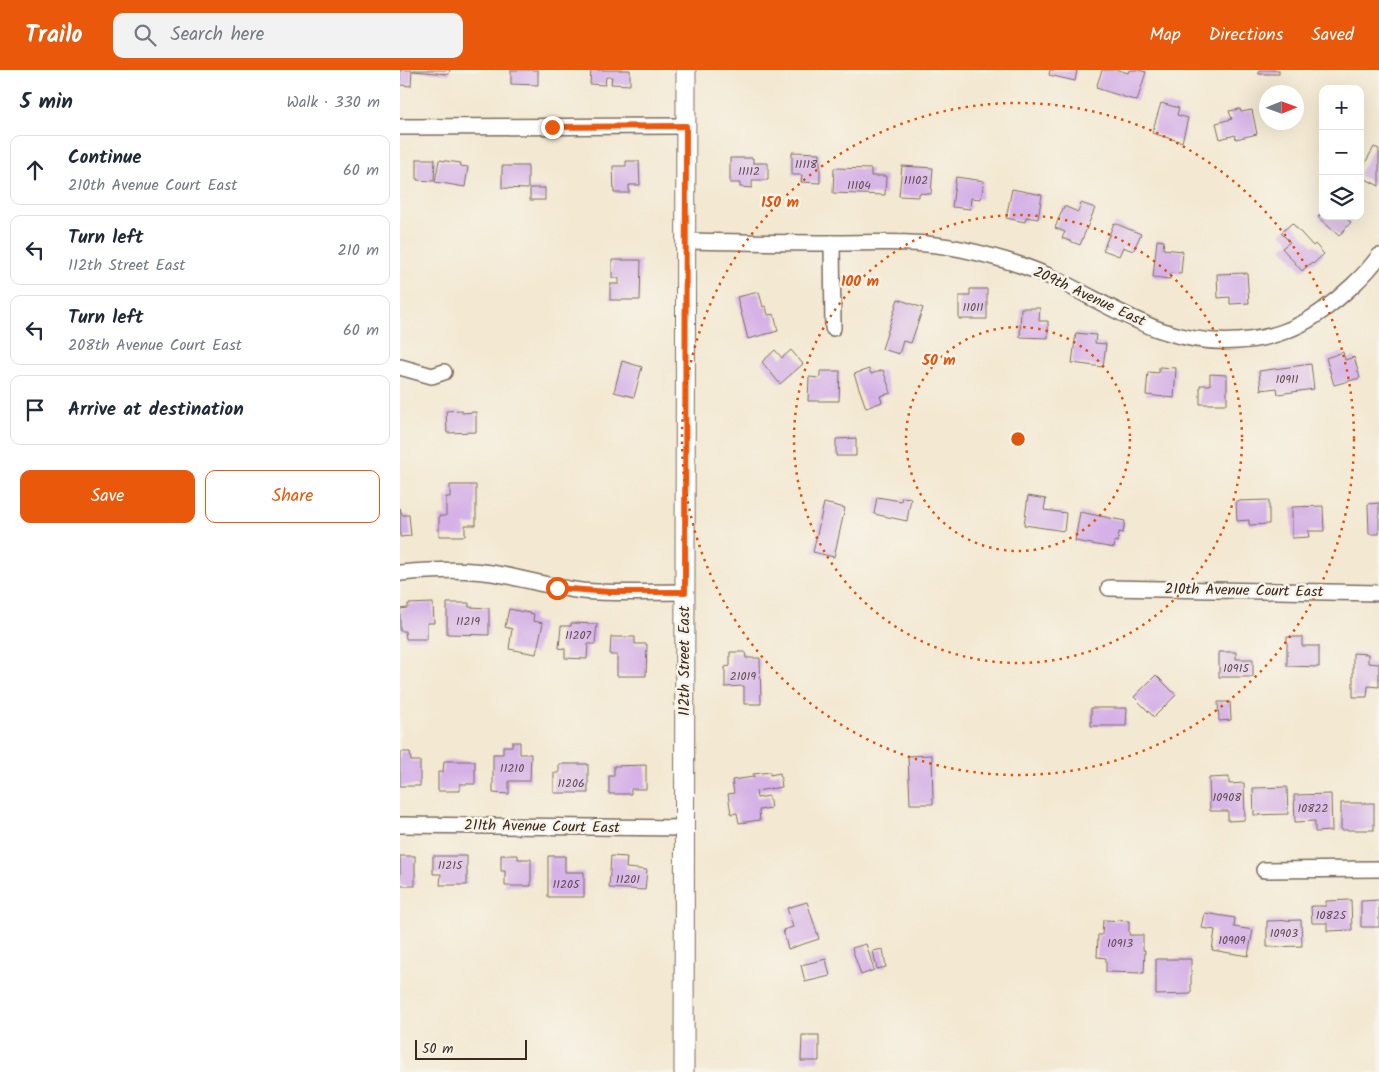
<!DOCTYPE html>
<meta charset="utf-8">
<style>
body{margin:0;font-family:Kalam,sans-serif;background:#f2f2f3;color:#1f2937}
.controls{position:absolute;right:15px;top:15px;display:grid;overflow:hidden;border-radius:10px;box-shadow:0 5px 20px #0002}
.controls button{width:45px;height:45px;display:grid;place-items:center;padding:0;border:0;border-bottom:1px solid #e0e1e3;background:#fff;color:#1f2937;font:25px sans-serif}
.compass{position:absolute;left:859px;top:15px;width:45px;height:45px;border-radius:50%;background:#fff;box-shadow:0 5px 20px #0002;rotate:89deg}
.scale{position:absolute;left:15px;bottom:12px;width:112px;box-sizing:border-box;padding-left:5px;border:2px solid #3b2a1e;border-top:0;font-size:14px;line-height:18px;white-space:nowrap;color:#3b2a1e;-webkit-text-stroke:4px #f7f3e8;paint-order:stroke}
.stop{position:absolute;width:15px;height:15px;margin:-11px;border:4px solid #ea580c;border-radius:50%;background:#fff}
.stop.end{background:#ea580c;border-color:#fff;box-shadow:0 1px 5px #0008}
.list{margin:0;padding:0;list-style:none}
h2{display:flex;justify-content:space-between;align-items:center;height:65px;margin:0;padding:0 20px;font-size:21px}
h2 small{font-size:16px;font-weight:400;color:#747a83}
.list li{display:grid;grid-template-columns:32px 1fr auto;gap:15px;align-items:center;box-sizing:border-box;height:70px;margin:0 10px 10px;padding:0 10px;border:1px solid #e0e1e3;border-radius:10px}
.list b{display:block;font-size:19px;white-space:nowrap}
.list p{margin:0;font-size:16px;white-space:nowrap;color:#747a83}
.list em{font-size:16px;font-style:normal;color:#747a83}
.actions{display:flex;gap:10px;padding:15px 20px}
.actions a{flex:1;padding:11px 0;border:1px solid #ea580c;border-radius:10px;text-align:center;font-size:18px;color:#ea580c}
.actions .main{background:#ea580c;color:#fff}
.icon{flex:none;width:28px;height:28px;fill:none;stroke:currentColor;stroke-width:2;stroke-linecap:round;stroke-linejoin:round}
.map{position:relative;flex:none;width:979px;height:1002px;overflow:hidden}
header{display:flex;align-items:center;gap:30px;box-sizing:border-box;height:70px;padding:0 25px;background:#ea580c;color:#fff}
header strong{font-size:24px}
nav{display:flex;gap:28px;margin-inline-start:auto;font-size:18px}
.search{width:350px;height:45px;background:#f2f2f3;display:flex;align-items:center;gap:12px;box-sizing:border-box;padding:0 18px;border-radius:10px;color:#747a83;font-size:19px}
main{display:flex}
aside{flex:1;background:#fff}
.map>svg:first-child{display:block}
</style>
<header>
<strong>Trailo</strong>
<div class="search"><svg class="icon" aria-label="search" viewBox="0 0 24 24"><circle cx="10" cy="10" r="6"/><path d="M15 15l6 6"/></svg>Search here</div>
<nav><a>Map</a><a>Directions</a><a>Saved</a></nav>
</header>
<main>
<aside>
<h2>5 min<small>Walk · 330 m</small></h2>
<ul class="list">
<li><svg class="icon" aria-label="ahead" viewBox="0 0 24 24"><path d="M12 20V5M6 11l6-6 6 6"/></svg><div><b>Continue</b><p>210th Avenue Court East</p></div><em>60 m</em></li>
<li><svg class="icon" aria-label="left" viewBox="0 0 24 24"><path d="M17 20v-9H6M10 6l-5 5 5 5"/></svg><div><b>Turn left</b><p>112th Street East</p></div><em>210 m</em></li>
<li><svg class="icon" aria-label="left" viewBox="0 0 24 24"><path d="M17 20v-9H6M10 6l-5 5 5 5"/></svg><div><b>Turn left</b><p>208th Avenue Court East</p></div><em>60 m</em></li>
<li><svg class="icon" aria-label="arrive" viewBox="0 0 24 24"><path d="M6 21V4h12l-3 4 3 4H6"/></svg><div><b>Arrive at destination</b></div></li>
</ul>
<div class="actions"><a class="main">Save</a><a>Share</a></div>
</aside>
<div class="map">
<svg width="979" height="1002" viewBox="0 0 979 1002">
<rect width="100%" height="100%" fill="#f7f3e8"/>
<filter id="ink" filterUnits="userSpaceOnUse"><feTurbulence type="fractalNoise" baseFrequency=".02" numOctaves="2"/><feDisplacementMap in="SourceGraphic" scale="10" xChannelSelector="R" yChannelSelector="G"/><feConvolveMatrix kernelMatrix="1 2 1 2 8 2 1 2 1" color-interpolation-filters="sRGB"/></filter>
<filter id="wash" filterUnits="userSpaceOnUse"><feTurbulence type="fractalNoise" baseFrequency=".0096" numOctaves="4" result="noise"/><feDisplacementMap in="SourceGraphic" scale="20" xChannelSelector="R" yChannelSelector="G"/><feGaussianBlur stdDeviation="1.12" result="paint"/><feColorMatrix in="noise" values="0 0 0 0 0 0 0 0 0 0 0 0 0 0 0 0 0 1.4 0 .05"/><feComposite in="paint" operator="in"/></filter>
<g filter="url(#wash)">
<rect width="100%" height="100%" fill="#f3e8d1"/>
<g id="blocks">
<!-- building -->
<g fill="#d5b1e7">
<polygon points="0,0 12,0 11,16 0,15"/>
<polygon points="13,0 50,0 49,4 13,1"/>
<polygon points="111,0 138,0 138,15 111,14"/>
<polygon points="191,0 230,0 230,15 211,14 212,7 206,7 205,15 190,14"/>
<polygon points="650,0 677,0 675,11 649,5"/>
<polygon points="702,0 719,0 728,3 729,0 739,0 746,2 737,31 696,18"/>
<rect x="859" y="0" width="20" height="4"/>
<polygon points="761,33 779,38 777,45 788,48 782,72 752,63"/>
<polygon points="840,39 841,42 852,40 857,64 836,69 835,65 820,69 816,53 832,49 829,41"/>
<polygon points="974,77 979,79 979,116 960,106 960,102"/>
<polygon points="392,82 420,83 420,113 401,112 402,105 392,105"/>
<polygon points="330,88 353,88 353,93 368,93 368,110 352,110 352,118 340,117 340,113 330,113"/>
<polygon points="17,89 35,89 34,111 17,110"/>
<polygon points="39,90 61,93 60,96 68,97 65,117 35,112"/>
<polygon points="226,91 239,91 240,115 229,115 229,123 214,123 213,96 226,96"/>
<polygon points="102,96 128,96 128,119 102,118"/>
<polygon points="502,96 533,98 531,124 519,123 519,127 499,126"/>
<polygon points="434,98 471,99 471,106 486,106 485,125 433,123"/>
<polygon points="556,107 584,111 581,129 571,128 570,139 552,137"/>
<rect x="130" y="118" width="15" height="12"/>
<polygon points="612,119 642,125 638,149 626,147 625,152 606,148"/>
<polygon points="681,133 695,138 680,175 662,168 665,162 655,158 664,136 678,142"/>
<polygon points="923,141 923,146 950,146 947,149 951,152 939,166 918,147"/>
<polygon points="714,153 741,164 733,181 723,177 719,186 703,180"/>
<polygon points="892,153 913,176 915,174 924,184 913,194 912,192 902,201 882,178 890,172 881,163"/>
<polygon points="757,170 764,171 763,179 783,181 781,204 770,203 770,209 753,207"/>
<polygon points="212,190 241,190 240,230 210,230 210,214 219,214 219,208 212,208"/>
<polygon points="847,203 849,233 830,234 830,227 818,228 817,204"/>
<polygon points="570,219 587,219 587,249 559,249 559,226 570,226"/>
<polygon points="359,222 363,237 366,236 368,245 374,244 378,261 348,269 337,227"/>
<polygon points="498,229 523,238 511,273 503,271 499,284 482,279"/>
<polygon points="621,238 640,238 639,251 648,251 648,268 620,267"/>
<polygon points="676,263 696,265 695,273 706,274 703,297 672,293"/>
<polygon points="375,280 382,288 391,280 403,294 380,314 362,292"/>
<polygon points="943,282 945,290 954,287 960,308 934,315 926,288"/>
<polygon points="222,291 242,297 234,327 214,322"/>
<polygon points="911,294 914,319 878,324 877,318 861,320 859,301"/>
<polygon points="759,297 776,298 774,328 746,325 748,302 759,303"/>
<polygon points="469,299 471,304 483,300 491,323 480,326 482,332 466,338 454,304"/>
<polygon points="420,301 440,301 439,331 408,331 409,307 420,308"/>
<polygon points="810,304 827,305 827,334 800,334 800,315 810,315"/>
<polygon points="62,340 62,343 76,342 76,362 47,363 46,341"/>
<polygon points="456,368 456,386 436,386 436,369"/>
<polygon points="50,415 76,415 76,455 65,455 65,466 39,466 39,446 46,446 46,427 50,427"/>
<polygon points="628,426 646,429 644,440 666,443 664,461 624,455"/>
<polygon points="477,427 501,431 502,427 511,428 507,451 474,444"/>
<polygon points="869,430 869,454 849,455 849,450 837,451 836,431"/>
<polygon points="424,433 445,438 434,487 413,482"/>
<polygon points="979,433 979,464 969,464 968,434"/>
<polygon points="923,436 924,461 908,461 909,467 892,468 892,437"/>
<polygon points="0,438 2,445 9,445 11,466 0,467"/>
<polygon points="680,442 725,451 723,463 719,462 718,472 715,471 714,478 675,471"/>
<polygon points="33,533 34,553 27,553 27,569 6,569 5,561 0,561 0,539 8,538 8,534"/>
<polygon points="47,533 69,533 69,537 89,538 89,565 47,564"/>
<polygon points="109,539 134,544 133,551 143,553 136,584 109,579 112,559 105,557"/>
<polygon points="171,553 197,554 195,574 188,574 187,589 165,588 165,579 159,578 161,556 171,556"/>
<polygon points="211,567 235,567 235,574 247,574 246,606 217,606 217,585 210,585"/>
<polygon points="887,567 902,567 902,576 919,576 919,597 887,596"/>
<polygon points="330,582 345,582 346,588 360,588 361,634 344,634 344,616 325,617 325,597 330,596"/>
<polygon points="819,582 836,582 836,589 853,589 853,607 819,607"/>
<polygon points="953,583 968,584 968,593 979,594 979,617 968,616 967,627 953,627"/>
<polygon points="756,605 776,625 754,647 734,627"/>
<polygon points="818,632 830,632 831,650 819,651"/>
<polygon points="691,638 727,638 726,656 691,656"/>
<polygon points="112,672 120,672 120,684 131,684 130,711 109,711 109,724 93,723 93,684 103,684 103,676 112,676"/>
<polygon points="0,682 10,682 11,691 20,691 20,716 0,716"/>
<polygon points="532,685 533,734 510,734 508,686"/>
<polygon points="44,691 75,691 75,714 60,714 60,721 38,721 38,702 43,702"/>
<polygon points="159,694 188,694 188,723 154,723 154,703 159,703"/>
<polygon points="246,695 246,719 231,719 231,724 209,724 209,706 214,706 214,696"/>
<polygon points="370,702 370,705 380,703 382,717 356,721 357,728 369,726 371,738 359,740 360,750 339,753 337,743 331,744 328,724 334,723 332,710 354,707 353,704"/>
<polygon points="829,707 829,714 844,713 845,750 828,751 828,741 810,741 809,708"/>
<polygon points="887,717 888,744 854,745 853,718"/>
<polygon points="931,724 932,761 915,762 915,751 895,752 894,725"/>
<rect x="941" y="733" width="33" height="27"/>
<polygon points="101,785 118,785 118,789 131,789 131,816 105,816 105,801 101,801"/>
<rect x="0" y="786" width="15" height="30"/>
<polygon points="33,786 67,786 67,815 40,815 41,804 33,804"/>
<polygon points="148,786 165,786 165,802 184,802 184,827 148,827"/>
<polygon points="211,786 227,787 226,798 247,800 245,820 209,818"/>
<polygon points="951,830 952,860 927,861 927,853 912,853 911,836 926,836 926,831"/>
<polygon points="979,830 979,857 961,857 961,831"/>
<polygon points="407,832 419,869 388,879 383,860 393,857 387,838"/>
<polygon points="805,843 835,848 834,857 853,860 848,886 812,880 815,860 802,858"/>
<polygon points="703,850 729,851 729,865 743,865 743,880 745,880 744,903 706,902 706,888 697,887 698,865 702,865"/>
<polygon points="901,850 902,876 867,877 867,851"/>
<polygon points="466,874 474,900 461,905 452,878"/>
<polygon points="483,879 486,897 477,899 473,881"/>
<polygon points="426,889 430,906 405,912 401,895"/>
<polygon points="756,889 791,889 791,924 756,925"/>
<polygon points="402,965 419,965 419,991 401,991"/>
</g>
</g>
</g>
<g filter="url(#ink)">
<use href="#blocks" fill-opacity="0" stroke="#7b6c5d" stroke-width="1"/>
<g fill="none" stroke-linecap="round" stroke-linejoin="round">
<!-- minor casing -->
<g stroke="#7b6c5d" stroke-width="18">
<g id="minor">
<polyline points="0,57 286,56"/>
<path d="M 285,171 C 335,172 384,173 433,173 C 476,173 519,170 561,179 C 593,186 626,195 655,209 C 718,239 765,276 838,271 C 870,269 896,260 922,241 C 941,227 966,205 979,186"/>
<polyline points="432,173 433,258"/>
<polyline points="0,297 32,306 44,302"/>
<path d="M 0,503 C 34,500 69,498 103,505 C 129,510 155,518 182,521 C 216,524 250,522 285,522"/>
<polyline points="709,518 979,523"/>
<polyline points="0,755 284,758"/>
<polyline points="864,800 979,799"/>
</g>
</g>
<!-- tertiary casing -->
<g stroke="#7b6c5d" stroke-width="21">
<polyline id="tertiary" points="284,1002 286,0"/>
</g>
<!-- minor -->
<use href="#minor" stroke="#fff" stroke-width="15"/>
<!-- tertiary -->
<use href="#tertiary" stroke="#fff" stroke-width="19"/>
</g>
</g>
<g fill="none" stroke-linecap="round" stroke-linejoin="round" filter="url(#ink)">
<!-- route -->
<polyline stroke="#ea580c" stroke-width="6" points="152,57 286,56 285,522 209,522 157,518"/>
</g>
<!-- distance rings -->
<g fill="none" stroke="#df570d" stroke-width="2.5" stroke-dasharray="2.5 5">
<circle cx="618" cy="369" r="112"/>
<circle cx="618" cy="369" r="224"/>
<circle cx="618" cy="369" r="336"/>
</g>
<g text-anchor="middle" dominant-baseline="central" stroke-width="5" stroke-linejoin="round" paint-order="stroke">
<!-- number labels -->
<g font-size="12" fill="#624c50">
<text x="406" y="94">11118</text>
<text x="349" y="101">11112</text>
<text x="516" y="110">11102</text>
<text x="459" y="115">11104</text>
<text x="573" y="237">11011</text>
<text x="887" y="309">10911</text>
<text x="68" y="551">11219</text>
<text x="178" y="565">11207</text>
<text x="836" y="598">10915</text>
<text x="343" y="606">21019</text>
<text x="112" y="698">11210</text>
<text x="171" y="713">11206</text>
<text x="827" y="727">10908</text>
<text x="913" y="738">10822</text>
<text x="50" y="795">11215</text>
<text x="228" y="809">11201</text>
<text x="166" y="814">11205</text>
<text x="931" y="845">10825</text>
<text x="884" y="863">10903</text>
<text x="832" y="870">10909</text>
<text x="720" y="873">10913</text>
</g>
<!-- street labels -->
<g font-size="15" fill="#3b2a1e" stroke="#f7f3e8">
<text transform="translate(689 227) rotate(25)">209th Avenue East</text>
<text transform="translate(844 521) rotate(1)">210th Avenue Court East</text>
<text transform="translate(285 591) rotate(-90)">112th Street East</text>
<text transform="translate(142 757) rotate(1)">211th Avenue Court East</text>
</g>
</g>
<circle cx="618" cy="369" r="8" fill="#df570d" stroke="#f7f3e8" stroke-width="2.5"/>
<g font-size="15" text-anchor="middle" font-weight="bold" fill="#df570d" stroke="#f7f3e8" stroke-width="5" stroke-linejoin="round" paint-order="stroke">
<text x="380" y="137">150 m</text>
<text x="460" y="216">100 m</text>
<text x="539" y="295">50 m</text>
</g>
</svg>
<div class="controls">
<button>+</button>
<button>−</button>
<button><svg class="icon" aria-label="layers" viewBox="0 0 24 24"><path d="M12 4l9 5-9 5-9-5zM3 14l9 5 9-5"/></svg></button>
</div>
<svg class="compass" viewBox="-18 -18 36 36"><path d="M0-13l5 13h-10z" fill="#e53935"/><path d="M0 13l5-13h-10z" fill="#747a83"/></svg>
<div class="scale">50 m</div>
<div class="stop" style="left:157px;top:518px"></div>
<div class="stop end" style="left:152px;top:57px"></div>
</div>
</main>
